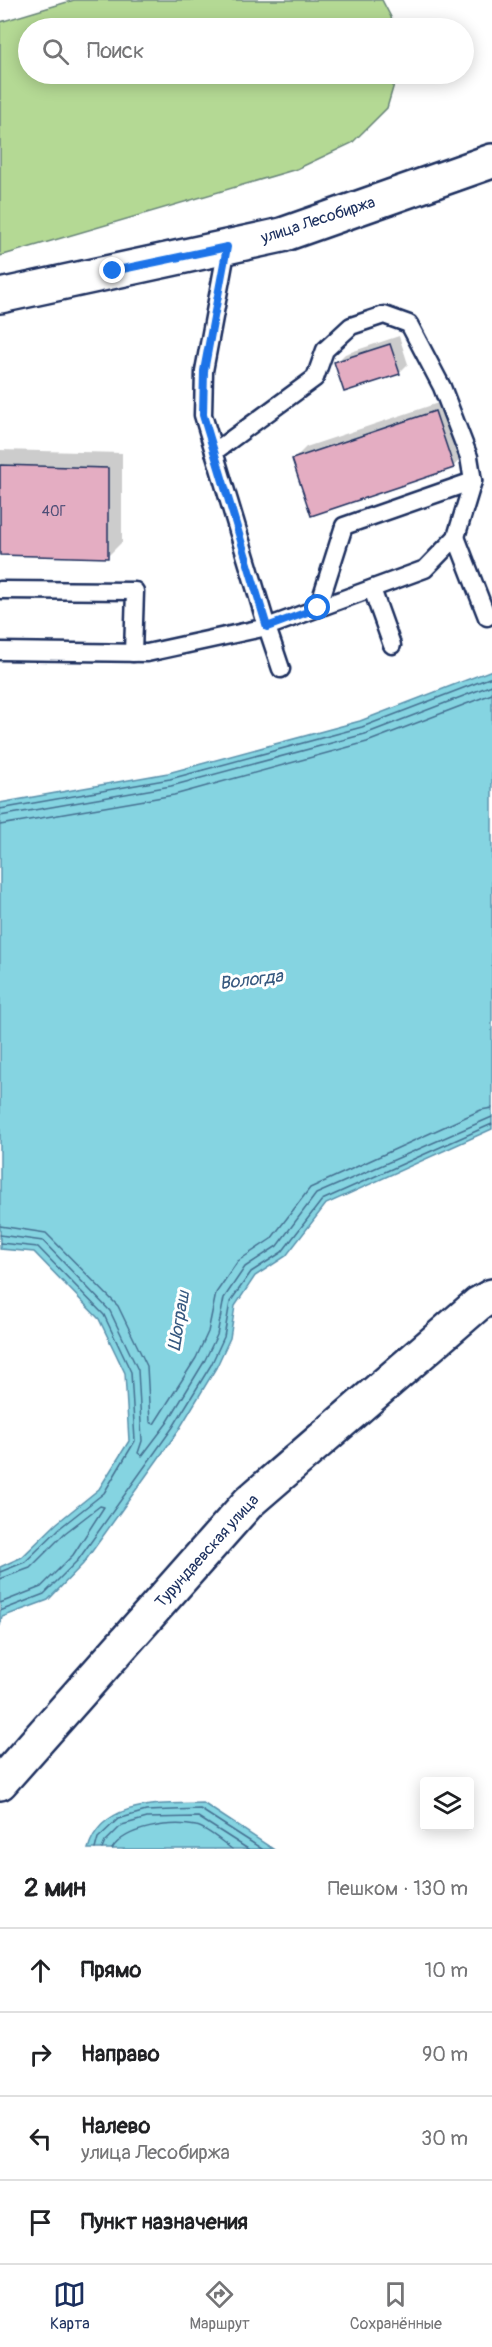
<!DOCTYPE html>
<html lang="ru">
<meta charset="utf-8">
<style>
body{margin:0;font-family:Pangolin,sans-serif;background:#f2f2f2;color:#202124}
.controls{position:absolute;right:18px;bottom:18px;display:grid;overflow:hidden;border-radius:6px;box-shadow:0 3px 15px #0003}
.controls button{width:54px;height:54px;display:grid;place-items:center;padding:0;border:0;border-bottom:2px solid #e0e0e0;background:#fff;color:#202124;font:30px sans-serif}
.stop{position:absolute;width:18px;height:18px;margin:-14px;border:4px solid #1a73e8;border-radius:50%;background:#fff}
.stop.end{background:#1a73e8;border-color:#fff;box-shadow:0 2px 6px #0008}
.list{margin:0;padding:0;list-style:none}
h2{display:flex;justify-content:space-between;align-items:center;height:78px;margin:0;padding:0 24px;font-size:26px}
h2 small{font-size:20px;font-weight:400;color:#757577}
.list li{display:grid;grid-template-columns:39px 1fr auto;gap:18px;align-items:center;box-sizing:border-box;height:84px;padding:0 24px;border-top:2px solid #e0e0e0}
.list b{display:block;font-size:22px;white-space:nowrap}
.list p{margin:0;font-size:20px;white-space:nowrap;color:#757577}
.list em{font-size:20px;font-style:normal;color:#757577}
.icon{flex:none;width:33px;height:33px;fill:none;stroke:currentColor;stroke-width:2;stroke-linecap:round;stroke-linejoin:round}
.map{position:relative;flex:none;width:492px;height:1849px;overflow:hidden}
.search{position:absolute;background:#fff;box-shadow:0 3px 15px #0003;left:18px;right:18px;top:18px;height:66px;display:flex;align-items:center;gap:15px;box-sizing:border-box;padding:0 21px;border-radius:33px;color:#757577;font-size:22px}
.sheet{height:414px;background:#fff}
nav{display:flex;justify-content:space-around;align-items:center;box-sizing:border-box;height:84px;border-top:2px solid #e0e0e0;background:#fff;font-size:16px;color:#757577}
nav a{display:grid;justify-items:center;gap:3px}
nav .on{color:#1b2f5e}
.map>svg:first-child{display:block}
</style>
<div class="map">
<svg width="492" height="1849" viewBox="0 0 492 1849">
<rect width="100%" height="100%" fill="#fff"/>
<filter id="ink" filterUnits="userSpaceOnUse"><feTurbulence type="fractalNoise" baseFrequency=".0167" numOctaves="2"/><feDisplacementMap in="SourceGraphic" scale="12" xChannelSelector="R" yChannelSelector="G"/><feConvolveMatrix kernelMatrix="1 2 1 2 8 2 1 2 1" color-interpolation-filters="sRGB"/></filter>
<g filter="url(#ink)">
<!-- green -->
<polygon fill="#b4d994" stroke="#688479" stroke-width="1.5" points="74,0 382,0 393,21 394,28 28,28 28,74 397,74 387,108 352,143 297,169 0,256 0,22"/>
<!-- water -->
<g fill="#85d4e1" stroke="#5b92ad" stroke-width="1.5">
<polygon points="492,670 492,1129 326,1204 286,1256 255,1276 235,1306 230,1338 216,1368 178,1431 83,1564 48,1600 2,1617 0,1626 0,1567 22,1557 57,1523 99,1489 129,1441 125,1373 99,1319 34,1252 0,1249 0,803 168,773 360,721"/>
<path d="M 203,1803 L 273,1849 L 88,1849 C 102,1799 162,1804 203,1803 Z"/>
</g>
<!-- shadow -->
<g fill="#0003">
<polygon points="399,336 408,364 399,373 336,363 345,354"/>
<polygon points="447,400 465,454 453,467 294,459 306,447"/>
<polygon points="0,450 122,453 122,542 107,557 0,553"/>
</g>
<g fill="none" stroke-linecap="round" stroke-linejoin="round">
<!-- shore -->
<g stroke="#457192" stroke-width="1.5">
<polyline points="0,809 170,779 362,727 492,677"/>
<polyline points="0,816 171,786 365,734 492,685"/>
<polyline points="0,825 174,795 367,742 492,694"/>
<polyline points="0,1226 46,1233 118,1306 147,1366 150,1422 154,1424 196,1358 208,1332 216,1293 238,1261 271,1239 310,1188 481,1110 492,1108"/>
<polyline points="0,1235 43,1241 110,1311 138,1370 142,1441 138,1453 142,1456 167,1423 204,1362 217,1335 224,1298 245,1267 277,1246 316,1194 492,1117"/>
<polyline points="0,1243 38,1247 104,1315 131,1372 135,1441 104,1493 61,1527 25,1562 0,1572"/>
<polyline points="0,1579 30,1568 65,1533 100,1506 104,1507 73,1555 41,1587 0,1603"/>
<polyline points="0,1611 44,1594 78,1560 173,1427 211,1365 224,1337 230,1302 251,1272 282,1252 322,1200 492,1124"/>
<polyline points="95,1849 98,1838 118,1819 146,1811 200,1809 262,1849"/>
<polyline points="102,1849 105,1842 122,1825 147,1818 198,1817 248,1849"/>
<path d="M 112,1849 C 125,1827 172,1821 196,1826 C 207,1828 222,1842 232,1849"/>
</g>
</g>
<!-- building -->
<g fill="#e4adc2" stroke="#1b2f5e" stroke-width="1.5">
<polygon points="390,344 400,374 344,392 334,362"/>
<polygon points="435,411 454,468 311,516 292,459"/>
<polygon points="0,465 108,468 108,558 0,555"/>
</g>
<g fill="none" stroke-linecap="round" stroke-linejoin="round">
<!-- service casing -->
<g stroke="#1b2f5e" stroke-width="21">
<g id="service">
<polyline points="214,452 315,378 325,350 351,326 384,315 409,324 442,387 469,457 473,481 456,537 425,569 267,627 281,669"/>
<polyline points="456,537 487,617"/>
<polyline points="372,589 392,645"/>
<polyline points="0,590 135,591 133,653"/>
<polyline points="318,608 344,526 473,481"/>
<polyline points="0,651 147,653 267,627 203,415 204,371 227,247"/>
</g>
</g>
<!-- minor casing -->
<g stroke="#1b2f5e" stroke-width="38">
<g id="minor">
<polyline points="0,296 282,235 492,161"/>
<polyline points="0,1783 249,1502 478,1304 492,1296"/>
</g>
</g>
<!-- service -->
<use href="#service" stroke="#fff" stroke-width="16"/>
<!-- minor -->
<use href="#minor" stroke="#fff" stroke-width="33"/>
</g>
</g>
<g fill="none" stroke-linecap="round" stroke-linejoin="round" filter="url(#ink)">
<!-- route -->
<polyline stroke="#1a73e8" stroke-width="8" points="113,271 227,247 204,371 203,415 267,627 318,608"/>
</g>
<g text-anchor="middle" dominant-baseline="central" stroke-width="6" stroke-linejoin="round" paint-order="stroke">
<!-- number labels -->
<g font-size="14" fill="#4d4e77">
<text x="54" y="511">40Г</text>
</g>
<!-- street labels -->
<g font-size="16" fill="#1b2f5e" stroke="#fff">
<text transform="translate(318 220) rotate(-18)">улица Лесобиржа</text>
<text transform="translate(207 1551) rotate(-48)">Турундаевская улица</text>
</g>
<!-- water labels -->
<g font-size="18" font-style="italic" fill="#36587f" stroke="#fff">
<text transform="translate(251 980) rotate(-7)">Вологда</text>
<text transform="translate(179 1321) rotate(-81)">Шограш</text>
</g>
</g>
</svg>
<div class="controls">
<button><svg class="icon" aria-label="layers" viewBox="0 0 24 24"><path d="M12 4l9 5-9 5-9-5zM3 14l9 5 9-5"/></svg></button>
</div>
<div class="stop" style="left:318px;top:608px"></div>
<div class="stop end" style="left:113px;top:271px"></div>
<div class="search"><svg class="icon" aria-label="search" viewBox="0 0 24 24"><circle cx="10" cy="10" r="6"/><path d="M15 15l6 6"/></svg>Поиск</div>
</div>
<section class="sheet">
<h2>2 мин<small>Пешком · 130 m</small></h2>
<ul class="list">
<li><svg class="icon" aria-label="ahead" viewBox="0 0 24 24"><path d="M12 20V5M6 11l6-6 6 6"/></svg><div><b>Прямо</b></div><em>10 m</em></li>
<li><svg class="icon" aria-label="right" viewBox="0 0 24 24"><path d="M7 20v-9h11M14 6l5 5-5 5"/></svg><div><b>Направо</b></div><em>90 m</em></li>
<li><svg class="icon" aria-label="left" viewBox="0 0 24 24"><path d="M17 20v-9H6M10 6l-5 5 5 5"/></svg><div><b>Налево</b><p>улица Лесобиржа</p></div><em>30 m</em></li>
<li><svg class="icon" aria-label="arrive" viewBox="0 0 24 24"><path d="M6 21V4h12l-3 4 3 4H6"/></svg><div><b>Пункт назначения</b></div></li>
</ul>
</section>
<nav>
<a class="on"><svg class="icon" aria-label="map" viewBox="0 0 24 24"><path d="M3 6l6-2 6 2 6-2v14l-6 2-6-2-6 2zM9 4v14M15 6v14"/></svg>Карта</a>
<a><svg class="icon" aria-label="directions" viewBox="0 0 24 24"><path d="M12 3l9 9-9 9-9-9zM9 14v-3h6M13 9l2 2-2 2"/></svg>Маршрут</a>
<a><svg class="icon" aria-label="saved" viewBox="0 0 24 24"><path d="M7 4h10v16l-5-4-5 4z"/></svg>Сохранённые</a>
</nav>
